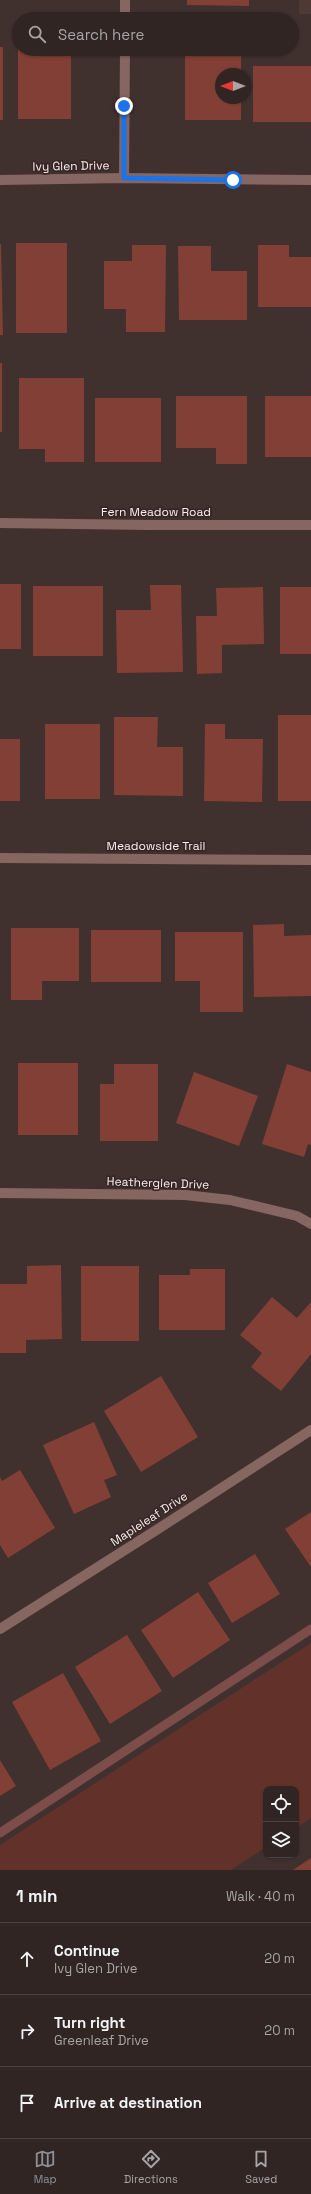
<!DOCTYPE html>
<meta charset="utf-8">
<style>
body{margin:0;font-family:"Space Grotesk",sans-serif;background:#3c3130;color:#f1f3f6}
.controls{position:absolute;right:12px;bottom:12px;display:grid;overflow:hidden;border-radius:8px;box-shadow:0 1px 3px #0004}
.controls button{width:36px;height:36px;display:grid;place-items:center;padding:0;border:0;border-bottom:1px solid #4b4241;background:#302523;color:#f1f3f6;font:20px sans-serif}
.compass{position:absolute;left:215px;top:68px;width:36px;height:36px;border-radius:50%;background:#302523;box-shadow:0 1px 3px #0004;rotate:270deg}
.stop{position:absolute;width:12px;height:12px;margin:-9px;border:3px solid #1a73e8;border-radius:50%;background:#fff}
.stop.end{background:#1a73e8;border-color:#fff;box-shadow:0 1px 4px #0008}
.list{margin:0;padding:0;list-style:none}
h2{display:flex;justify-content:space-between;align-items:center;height:52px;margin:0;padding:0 16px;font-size:17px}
h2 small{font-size:13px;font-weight:400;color:#a8a5a6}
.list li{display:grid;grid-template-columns:26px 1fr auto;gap:12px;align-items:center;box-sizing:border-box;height:72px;padding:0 16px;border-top:1px solid #4b4241}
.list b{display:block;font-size:15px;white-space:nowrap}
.list p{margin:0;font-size:13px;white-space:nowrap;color:#a8a5a6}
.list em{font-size:13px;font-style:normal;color:#a8a5a6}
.icon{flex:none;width:22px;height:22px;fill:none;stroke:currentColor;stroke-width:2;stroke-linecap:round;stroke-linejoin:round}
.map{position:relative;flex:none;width:311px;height:1870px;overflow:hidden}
.search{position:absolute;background:#302523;box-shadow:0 1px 3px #0004;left:12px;right:12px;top:12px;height:44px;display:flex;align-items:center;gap:10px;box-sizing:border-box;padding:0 14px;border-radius:22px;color:#a8a5a6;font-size:15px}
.sheet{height:268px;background:#302523}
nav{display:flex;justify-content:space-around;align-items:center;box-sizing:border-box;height:56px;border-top:1px solid #4b4241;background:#302523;font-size:11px;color:#a8a5a6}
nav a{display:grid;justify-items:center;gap:2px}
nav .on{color:#8c9099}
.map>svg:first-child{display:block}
</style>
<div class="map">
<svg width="311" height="1870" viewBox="0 0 311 1870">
<rect width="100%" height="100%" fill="#40312f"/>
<!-- built -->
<rect fill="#4f3935" x="299" y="0" width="12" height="14"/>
<!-- green -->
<polygon fill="#62322a" points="311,1643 311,1818 296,1828 296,1789 266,1789 266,1847 231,1870 0,1870 0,1845"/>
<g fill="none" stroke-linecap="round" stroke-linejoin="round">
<!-- stream -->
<polyline stroke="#7c4d49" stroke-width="9" points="0,1833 311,1629"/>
</g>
<!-- building -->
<g fill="#823f35">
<polygon points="187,0 249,0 249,6 187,5"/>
<rect x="0" y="47" width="3" height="73"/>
<rect x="18" y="49" width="53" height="70"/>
<polygon points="185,52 241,52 241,74 221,74 221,98 241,98 241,120 185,120"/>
<rect x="253" y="66" width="58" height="56"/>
<rect x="16" y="243" width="51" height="90"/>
<polygon points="0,244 1,244 3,335 0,335"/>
<polygon points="132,245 166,245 165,332 126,332 126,309 104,309 104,261 132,261"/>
<polygon points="258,245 289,245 289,257 311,257 311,307 258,307"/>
<polygon points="178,246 211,246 211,271 247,271 247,320 179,320"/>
<rect x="0" y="363" width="2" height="69"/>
<polygon points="19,378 84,378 84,462 45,462 45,449 19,449"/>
<polygon points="176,396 247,396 247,464 216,464 216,448 176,448"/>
<rect x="265" y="396" width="46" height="61"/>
<rect x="95" y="398" width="66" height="64"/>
<rect x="0" y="584" width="21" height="65"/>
<polygon points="150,585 181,585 183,672 117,673 116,610 151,610"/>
<rect x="33" y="586" width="70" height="70"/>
<polygon points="263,587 264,644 222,645 222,673 197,674 196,616 217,616 216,588"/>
<rect x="280" y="587" width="31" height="67"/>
<rect x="278" y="715" width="33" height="86"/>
<polygon points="114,717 158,717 157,747 183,747 183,796 114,795"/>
<rect x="45" y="724" width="55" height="75"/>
<polygon points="205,724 225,724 225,739 263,739 262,802 204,801"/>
<rect x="0" y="739" width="20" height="62"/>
<polygon points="284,924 284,936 311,935 311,996 254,997 253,925"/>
<polygon points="11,928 79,928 79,981 42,981 42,1000 11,1000"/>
<rect x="91" y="930" width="70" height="52"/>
<polygon points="175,932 243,932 243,1012 200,1012 200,981 175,981"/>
<rect x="18" y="1063" width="60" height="72"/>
<polygon points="114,1064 158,1064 158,1141 100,1141 100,1084 114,1084"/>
<polygon points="287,1064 311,1072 311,1145 308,1144 304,1157 262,1144"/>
<polygon points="194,1072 258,1096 239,1146 176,1123"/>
<polygon points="61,1265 62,1339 26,1340 26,1353 0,1353 0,1284 27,1284 27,1266"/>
<rect x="81" y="1266" width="58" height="75"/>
<polygon points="190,1269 225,1269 225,1330 159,1330 159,1275 190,1275"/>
<polygon points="272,1297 297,1318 311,1302 311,1354 281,1391 251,1367 262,1353 240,1335"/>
<polygon points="161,1376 198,1437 141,1472 104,1411"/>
<polygon points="94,1422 117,1475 104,1480 111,1497 74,1514 43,1445"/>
<polygon points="20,1470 55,1528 8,1558 0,1545 0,1477 2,1481"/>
<polygon points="311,1512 311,1567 285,1529"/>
<polygon points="255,1554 280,1594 232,1623 208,1583"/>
<polygon points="198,1592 230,1640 173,1678 141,1630"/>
<polygon points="127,1635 162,1691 110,1724 75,1667"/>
<polygon points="63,1673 101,1741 50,1770 12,1702"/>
<polygon points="0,1760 16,1786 0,1796"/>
<polygon points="311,1858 311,1870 293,1870"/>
</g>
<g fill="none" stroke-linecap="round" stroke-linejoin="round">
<!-- minor -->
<g stroke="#866660" stroke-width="10">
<polyline points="125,19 125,0"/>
<polyline points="124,178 125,49"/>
<polyline points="0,180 124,178 311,180"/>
<polyline points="0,523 150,525 311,525"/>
<polyline points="0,858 311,860"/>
<polyline points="0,1193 185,1195 230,1200 297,1216 311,1224"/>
<polyline points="0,1629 158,1529 311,1430"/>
</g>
</g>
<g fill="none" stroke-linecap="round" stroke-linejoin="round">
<!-- route -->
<polyline stroke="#1a73e8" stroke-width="5" points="124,106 124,178 233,180"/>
</g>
<g text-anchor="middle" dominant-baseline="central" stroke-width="3.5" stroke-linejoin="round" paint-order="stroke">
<!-- street labels -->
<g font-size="12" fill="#f9eeed" stroke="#362725">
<text transform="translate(71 166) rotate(-1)">Ivy Glen Drive</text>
<text x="156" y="512">Fern Meadow Road</text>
<text x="156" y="846">Meadowside Trail</text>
<text transform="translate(158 1183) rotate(2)">Heatherglen Drive</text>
<text transform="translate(149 1519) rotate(-33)">Mapleleaf Drive</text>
</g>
</g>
</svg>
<div class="controls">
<button><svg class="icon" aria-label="locate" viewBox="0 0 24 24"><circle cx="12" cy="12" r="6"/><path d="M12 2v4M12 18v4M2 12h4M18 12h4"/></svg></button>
<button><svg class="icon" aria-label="layers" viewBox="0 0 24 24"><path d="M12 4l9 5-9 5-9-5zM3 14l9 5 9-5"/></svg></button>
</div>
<svg class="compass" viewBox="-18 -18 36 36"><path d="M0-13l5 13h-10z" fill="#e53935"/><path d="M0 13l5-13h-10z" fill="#a8a5a6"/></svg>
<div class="stop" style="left:233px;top:180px"></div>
<div class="stop end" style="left:124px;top:106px"></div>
<div class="search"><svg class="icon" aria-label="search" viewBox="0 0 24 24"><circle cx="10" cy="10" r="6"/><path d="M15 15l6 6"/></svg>Search here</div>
</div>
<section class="sheet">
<h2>1 min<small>Walk · 40 m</small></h2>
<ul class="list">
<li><svg class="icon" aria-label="ahead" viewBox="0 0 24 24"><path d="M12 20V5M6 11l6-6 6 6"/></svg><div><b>Continue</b><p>Ivy Glen Drive</p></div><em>20 m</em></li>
<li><svg class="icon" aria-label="right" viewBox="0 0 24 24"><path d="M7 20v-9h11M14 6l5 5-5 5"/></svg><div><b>Turn right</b><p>Greenleaf Drive</p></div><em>20 m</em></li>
<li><svg class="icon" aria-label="arrive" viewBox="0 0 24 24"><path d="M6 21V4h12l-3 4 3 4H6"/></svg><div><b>Arrive at destination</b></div></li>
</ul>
</section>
<nav>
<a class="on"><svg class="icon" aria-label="map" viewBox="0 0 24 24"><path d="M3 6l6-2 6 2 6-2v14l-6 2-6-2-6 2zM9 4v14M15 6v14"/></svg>Map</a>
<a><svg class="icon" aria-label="directions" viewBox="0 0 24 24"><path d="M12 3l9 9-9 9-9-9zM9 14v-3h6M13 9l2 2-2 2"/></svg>Directions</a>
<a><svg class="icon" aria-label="saved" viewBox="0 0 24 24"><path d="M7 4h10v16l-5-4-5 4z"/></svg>Saved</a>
</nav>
